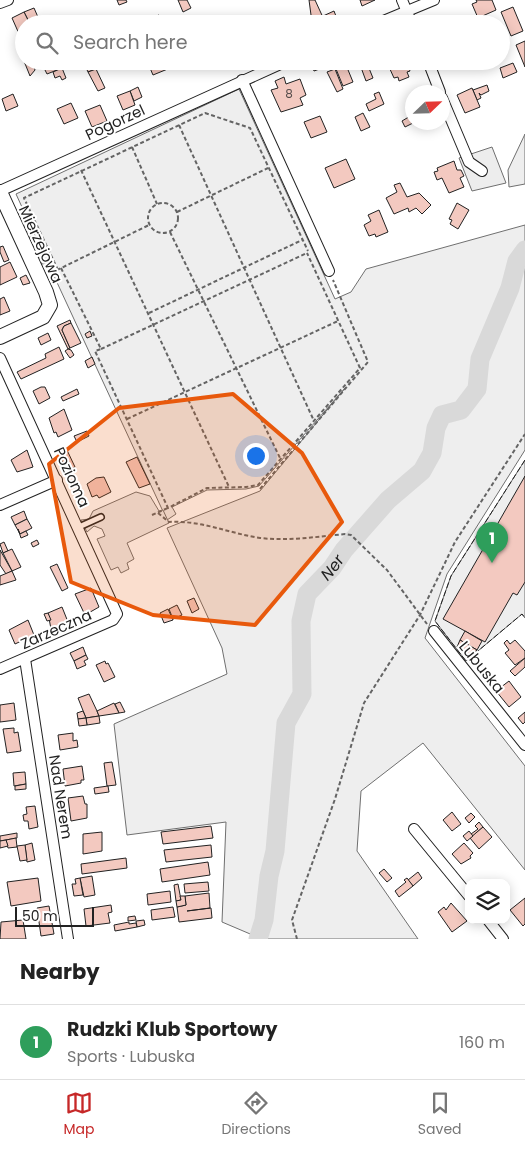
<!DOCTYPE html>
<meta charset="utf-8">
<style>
body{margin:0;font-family:Poppins,sans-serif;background:#f2f2f2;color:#222}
.controls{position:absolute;right:15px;bottom:15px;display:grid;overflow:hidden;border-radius:10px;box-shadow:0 2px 12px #0003}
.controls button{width:45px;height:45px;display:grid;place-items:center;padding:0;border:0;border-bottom:1px solid #e0e0e0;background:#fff;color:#222;font:25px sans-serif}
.compass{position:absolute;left:405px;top:85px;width:45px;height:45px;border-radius:50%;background:#fff;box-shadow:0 2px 12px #0003;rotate:67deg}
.scale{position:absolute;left:15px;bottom:12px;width:79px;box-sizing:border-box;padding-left:5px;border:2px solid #222;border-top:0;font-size:14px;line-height:18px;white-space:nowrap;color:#222;-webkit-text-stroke:4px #fff;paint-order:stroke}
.you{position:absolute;left:255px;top:455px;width:18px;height:18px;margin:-12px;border:4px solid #fff;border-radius:50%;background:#1a73e8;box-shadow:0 0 0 8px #1a73e833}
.badge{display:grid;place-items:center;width:32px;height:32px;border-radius:50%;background:#c62828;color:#fff;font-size:16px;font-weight:700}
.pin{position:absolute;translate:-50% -41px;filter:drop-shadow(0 1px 2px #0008)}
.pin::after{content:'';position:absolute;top:26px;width:18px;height:15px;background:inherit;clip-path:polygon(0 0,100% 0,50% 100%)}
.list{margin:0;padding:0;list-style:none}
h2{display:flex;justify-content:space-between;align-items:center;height:65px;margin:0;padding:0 20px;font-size:21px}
h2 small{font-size:16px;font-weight:400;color:#767676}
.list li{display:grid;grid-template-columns:32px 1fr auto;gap:15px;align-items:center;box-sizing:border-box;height:75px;padding:0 20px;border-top:1px solid #e0e0e0}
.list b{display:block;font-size:19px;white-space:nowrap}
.list p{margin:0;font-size:16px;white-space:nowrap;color:#767676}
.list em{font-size:16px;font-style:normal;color:#767676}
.icon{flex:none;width:28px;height:28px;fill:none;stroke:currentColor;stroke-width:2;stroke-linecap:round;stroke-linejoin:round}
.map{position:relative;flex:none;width:525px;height:939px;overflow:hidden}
.search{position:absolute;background:#fff;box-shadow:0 2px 12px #0003;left:15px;right:15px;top:15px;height:55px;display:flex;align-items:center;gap:12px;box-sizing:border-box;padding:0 18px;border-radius:28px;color:#767676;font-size:19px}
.sheet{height:140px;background:#fff}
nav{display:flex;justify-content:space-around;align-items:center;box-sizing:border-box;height:70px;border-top:1px solid #e0e0e0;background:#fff;font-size:14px;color:#767676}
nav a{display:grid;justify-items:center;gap:2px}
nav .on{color:#c62828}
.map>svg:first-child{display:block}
</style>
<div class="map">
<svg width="525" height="939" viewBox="0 0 525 939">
<rect width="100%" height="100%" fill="#fff"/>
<!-- green -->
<g fill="#eee" stroke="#6f6f6f">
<polygon points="239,89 335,299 351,292 366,269 525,225 525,450 447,574 425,638 525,766 525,870 423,743 361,791 357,851 418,939 262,939 222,922 226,822 127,835 114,724 227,674 222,648 167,528 260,491 346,387 259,486 246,489 207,490 172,507 176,514 167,520 48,263 42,264 34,247 37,240 16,194"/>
<polygon points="525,134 525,184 509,187 508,170"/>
<polygon points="525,460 525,618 522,614 466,661 435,621 451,576"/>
</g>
<!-- parking -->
<g fill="#ededed" stroke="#6f6f6f">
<polygon points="492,147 506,183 472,191 459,158"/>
<polygon points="22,213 32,236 28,238 17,215"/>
<polygon points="136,492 150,496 159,511 163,510 169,523 127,543 134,559 127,563 129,569 121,573 118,567 111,570 97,539 105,536 102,529 94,526 87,532 81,520 89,519 93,511"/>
</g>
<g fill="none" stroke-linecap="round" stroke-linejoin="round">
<!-- river -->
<path stroke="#d9d9d9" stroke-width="19" id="s1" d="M 258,939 L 264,920 L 269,876 L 275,851 L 286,723 L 302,694 L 301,621 L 307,594 L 332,568 L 344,550 L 388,500 L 422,471 L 432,453 L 436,428 L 442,415 L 461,410 L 477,389 L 480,359 L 510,288 L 517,261 L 525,250"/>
</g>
<!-- building -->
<g fill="#f3c9c0" stroke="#222">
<polygon points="117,0 126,0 127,2 119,5"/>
<polygon points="178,0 187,0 191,8 183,12"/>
<polygon points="309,0 315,0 326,24 315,24 311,15"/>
<polygon points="360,0 375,0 362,6"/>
<polygon points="476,0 492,0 496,10 478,18 472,4 477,2"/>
<polygon points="513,7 523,31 511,36 501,12"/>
<polygon points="34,8 41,24 30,24 24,12"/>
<polygon points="334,11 339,24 326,24 323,16"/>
<polygon points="24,12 30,24 24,24 24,34 20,36 12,18"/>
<polygon points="159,15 162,24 154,24 151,18"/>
<polygon points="525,41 525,67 516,45"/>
<polygon points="24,48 24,61 33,63 35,70 30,76 26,66 19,50"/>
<polygon points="54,61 59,61 62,68 47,74 44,68 55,64"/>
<polygon points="59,61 78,61 62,68"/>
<polygon points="83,61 93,61 96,69 88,72"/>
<polygon points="147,61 173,61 175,66 153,75"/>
<polygon points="314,61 332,61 333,64 314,71 311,63"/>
<polygon points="339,61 343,61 344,64 335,68 333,64"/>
<polygon points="366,61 373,78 366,81 359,62"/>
<polygon points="399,61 406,61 410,71 407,72 409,77 399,81 398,77 394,78 389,67"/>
<polygon points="513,63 517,72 503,78 500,68"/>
<polygon points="346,65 353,82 343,86 336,69"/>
<polygon points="62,68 66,78 62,80 60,76 55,78 53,72"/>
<polygon points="96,69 105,88 98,91 88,72"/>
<polygon points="335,69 343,89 337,92 327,72"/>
<polygon points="284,77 286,84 300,79 306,95 300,98 303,105 281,112 271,90 278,88 275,81"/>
<polygon points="487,85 489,91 481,95 479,93 481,98 477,100 473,90"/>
<polygon points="138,87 142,97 134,101 130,91"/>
<polygon points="472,88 480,107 465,113 457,95"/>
<polygon points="130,91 135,105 123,110 117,96"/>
<polygon points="379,92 384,104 369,111 366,104 376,99 374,94"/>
<polygon points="13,94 18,106 6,111 2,99"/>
<polygon points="71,103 78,118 64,124 57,109"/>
<polygon points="100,105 107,121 92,127 85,111"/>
<polygon points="363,113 370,127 361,131 355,117"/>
<polygon points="412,115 412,122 415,122 405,127 402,121"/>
<polygon points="320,116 327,132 311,138 304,122"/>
<polygon points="346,159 355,179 334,188 325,168"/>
<polygon points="454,161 457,170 461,170 464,176 460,178 464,187 449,193 442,178 437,180 434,172 438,171 437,168"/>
<polygon points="400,183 407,197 419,193 431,205 422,214 416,208 409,212 408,208 394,214 386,198 397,192 394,185"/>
<polygon points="457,203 469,210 458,229 450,224 452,220 449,219"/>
<polygon points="379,210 388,232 376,237 375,234 369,236 364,225 371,221 368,215"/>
<polygon points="3,246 9,260 4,262 0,252 0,247"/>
<polygon points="10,262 17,277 0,285 0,267"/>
<polygon points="26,275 30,283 23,285 20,278"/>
<polygon points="4,297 10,311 0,315 0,299"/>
<polygon points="70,320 71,323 64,326 62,330 70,348 68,349 57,326"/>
<polygon points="71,323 81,343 70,348 62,330 64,326"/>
<polygon points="90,331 92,336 87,338 85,334"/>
<polygon points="48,333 51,340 41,345 38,338"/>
<polygon points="59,347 64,359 21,379 17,372 46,358 45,354"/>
<polygon points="68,349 71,350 74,355 70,358 65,351"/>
<polygon points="92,357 95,364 88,368 85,361"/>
<polygon points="41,387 45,387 50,398 39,404 33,391"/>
<polygon points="77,389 79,394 63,401 61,397"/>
<polygon points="64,409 72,430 58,437 56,432 54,433 49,418"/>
<polygon points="87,431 89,436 77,442 74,436"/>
<polygon points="66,448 75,467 67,471 58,452"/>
<polygon points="27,450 33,467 17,472 11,460"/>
<polygon points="137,457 150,484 139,488 126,462"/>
<polygon points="525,476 525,582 517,595 513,593 485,642 443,619"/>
<polygon points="104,477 111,492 99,498 97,495 92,497 87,484 96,478"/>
<polygon points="24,511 27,519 15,525 11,517"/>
<polygon points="27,519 32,528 20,534 15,525"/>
<polygon points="18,529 20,534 26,531 28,535 21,538"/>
<polygon points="37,540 39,544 33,547 31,543"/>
<polygon points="4,542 8,551 3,553 0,544"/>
<polygon points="12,549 21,567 12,571 3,553"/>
<polygon points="0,550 12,571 6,574 0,565"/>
<polygon points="57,564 68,588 62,591 50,567"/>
<polygon points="12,571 16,580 0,585 0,576"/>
<polygon points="91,588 99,607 85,615 75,594"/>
<polygon points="194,598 199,609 192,613 187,601"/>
<polygon points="177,605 182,615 173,619 169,609"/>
<polygon points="62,607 68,622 51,629 48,613"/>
<polygon points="168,609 173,620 164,623 160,613"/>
<polygon points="48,613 51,620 47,621 44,614"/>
<polygon points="28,620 34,635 15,644 9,630"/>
<polygon points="465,631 482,641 477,650 460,640"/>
<polygon points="460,640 477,650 470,656 457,647"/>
<polygon points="507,640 510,644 515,640 525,651 525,658 515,665 505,653 509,650 504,643"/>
<polygon points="83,647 86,655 74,661 70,653"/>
<polygon points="86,655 88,659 84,661 86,665 77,669 74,661"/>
<polygon points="525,658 525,667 515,676 510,671"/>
<polygon points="105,661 106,664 108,663 115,677 104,682 96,665"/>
<polygon points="509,681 521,697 509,707 496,691"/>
<polygon points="89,694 97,711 99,716 86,718 78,698"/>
<polygon points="120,702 125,712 119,713 115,704"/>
<polygon points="14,703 16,720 0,722 0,705"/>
<polygon points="114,703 119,713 99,716 97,711"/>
<polygon points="83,711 86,718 78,719 77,713"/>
<polygon points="525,712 525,722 523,724 518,718"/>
<polygon points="99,716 100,723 87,725 86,718"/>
<polygon points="86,718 87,725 79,726 78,719"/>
<polygon points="14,728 14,733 18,732 21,751 7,753 3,729"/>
<polygon points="73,733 73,741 77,740 78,747 60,750 58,735"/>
<polygon points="112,762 116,785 107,786 104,763"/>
<polygon points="82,766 84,780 81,780 81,783 65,786 63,769"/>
<polygon points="25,772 26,784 14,786 13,773"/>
<polygon points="26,784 26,789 15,790 15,786"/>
<polygon points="108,786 109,792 95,794 94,788"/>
<polygon points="83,796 85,804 87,804 87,818 71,821 68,798"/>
<polygon points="35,806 38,827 29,829 28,821 24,821 23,815 27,814 26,807"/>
<polygon points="452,812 461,824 452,831 443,820"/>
<polygon points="471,813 475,817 469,823 465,818"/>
<polygon points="479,822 483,827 473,836 471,834 478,829 475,826"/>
<polygon points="211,826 213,838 163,844 161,832"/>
<polygon points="483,827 492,837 479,849 470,838"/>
<polygon points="469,831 473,836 467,841 463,836"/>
<polygon points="102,832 102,851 83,854 83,834"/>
<polygon points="17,833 17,838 0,841 0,836"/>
<polygon points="16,838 17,847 8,848 6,840"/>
<polygon points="6,840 8,846 0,848 0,841"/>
<polygon points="32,843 35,860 27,862 25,845"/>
<polygon points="464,843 473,853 470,856 471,858 461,864 452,854"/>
<polygon points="25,845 27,860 20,861 17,846"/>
<polygon points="211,845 212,857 166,862 164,850"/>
<polygon points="126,858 127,868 82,874 81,864"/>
<polygon points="208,862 210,875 162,882 160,869"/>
<polygon points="384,869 392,878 387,882 379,873"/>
<polygon points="418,872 422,878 413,886 408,880"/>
<polygon points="92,876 95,895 84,897 80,878"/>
<polygon points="38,878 41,901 11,906 7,882"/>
<polygon points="80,878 83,895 74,896 72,884 76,884 75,879"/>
<polygon points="407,878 413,886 399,897 395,891 406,882 404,880"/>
<polygon points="208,882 209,891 185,893 184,884"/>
<polygon points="178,884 181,900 176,901 174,885"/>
<polygon points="170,891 171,902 148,905 147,894"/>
<polygon points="209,893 210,908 187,911 211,908 212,918 179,922 177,907 186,905 185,896"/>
<polygon points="180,896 185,896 186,905 177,907 176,901 181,900"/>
<polygon points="525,898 525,924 523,926 510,910"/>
<polygon points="451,903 467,921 452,932 438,912 444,907 446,910"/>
<polygon points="111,905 112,912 108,913 110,923 86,926 84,909"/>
<polygon points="49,906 54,934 41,936 37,908"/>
<polygon points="173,907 175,917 152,920 151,910"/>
<polygon points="135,916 136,920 128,921 128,917"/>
<polygon points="23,920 26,939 0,939 1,922"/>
<polygon points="144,920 145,925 137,927 136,921"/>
<polygon points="129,922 129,924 136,923 137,927 115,931 114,925"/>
</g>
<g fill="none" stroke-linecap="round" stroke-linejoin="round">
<!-- lane casing -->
<g stroke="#222" stroke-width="8">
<polyline id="lane" points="79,527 101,517"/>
</g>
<!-- street casing -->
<g stroke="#222" stroke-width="12">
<g id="street">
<polyline points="402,0 412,24"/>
<polyline points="0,3 8,0"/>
<polyline points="376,24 434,0"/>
<polyline points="428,61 440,92"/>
<polyline points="242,80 329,271"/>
<polyline points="442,98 469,162 482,171"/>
<polyline points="0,191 287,61"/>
<polyline points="0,358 117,614 113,620 0,669"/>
<polyline points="0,505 57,480"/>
<polyline points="434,631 525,745"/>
<polyline points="25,659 68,939"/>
<polyline points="414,829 469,896"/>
<polyline points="488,920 503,939"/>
</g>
</g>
<!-- secondary casing -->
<g stroke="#222" stroke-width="16">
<polyline id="secondary" points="0,192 46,292 50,305 43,317 0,337"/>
</g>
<!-- path -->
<g stroke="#646464" stroke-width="2" stroke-dasharray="4 2.5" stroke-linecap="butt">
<polyline points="179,125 314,421"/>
<polyline points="132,147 157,204"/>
<polyline points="81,170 229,487"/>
<circle cx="163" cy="218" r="15"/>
<polyline points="177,212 268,168"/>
<polyline points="170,232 281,460"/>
<polyline points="61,268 101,349 95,351 168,508 207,488 246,487 258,485 360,368 307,253"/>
<polyline points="58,270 24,198 205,113 250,128 308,251"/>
<polyline points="51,273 149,225"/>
<polyline points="149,313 302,240"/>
<polyline points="101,349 307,253"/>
<polyline points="127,419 338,321"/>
<polyline points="260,489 368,362 333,280"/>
<path d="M 158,513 L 169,522 C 201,520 228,533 260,538 C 288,541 316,537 345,534 L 351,535 L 387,570 L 427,624"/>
<polyline points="152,515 168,508"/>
<polyline points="297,939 292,920 335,799 364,703 420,615 455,542 525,434"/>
</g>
<!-- lane -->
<use href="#lane" stroke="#fff" stroke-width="5"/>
<!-- street -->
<use href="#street" stroke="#fff" stroke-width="10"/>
<!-- secondary -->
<use href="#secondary" stroke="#fff" stroke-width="14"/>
<!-- fence -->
<polyline stroke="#222" stroke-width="1" stroke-dasharray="6 2.5" stroke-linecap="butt" points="525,460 451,576 435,621 466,661 522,614 525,618"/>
</g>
<!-- marked area -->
<path fill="#e8590c" fill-opacity="0.2" stroke="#e8590c" stroke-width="4" stroke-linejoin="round" d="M 233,394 L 302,453 L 342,522 L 255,625 L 153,615 L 71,582 L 49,464 L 119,408 Z"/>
<g text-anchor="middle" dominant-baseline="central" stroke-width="4" stroke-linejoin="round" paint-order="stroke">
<!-- number labels -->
<g font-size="12" fill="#564c4a">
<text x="289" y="93">8</text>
</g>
<!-- street labels -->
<g font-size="15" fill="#222" stroke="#fff">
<text transform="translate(115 122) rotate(-25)">Pogorzel</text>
<text transform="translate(41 244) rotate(65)">Mierzejowa</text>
<text transform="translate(72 477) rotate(65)">Pozioma</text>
<text transform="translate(56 629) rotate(-24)">Zarzeczna</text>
<text transform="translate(482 667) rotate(51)">Lubuska</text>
<text transform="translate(61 797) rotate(81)">Nad Nerem</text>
</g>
<!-- water labels -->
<g font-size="16" font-style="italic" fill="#222" stroke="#fff">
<text stroke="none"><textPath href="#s1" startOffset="389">Ner</textPath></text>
</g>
</g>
</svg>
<div class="controls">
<button><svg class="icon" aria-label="layers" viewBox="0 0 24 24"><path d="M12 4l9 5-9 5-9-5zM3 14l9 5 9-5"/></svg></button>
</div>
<svg class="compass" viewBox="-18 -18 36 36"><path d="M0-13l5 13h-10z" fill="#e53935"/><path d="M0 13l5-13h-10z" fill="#767676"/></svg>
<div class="scale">50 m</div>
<div class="you"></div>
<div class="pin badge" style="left:492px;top:563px;background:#2e9e5b">1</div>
<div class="search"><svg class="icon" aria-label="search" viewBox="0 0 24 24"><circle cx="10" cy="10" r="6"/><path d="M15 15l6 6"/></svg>Search here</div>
</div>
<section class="sheet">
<h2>Nearby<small></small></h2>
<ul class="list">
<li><span class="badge" style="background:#2e9e5b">1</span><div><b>Rudzki Klub Sportowy</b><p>Sports · Lubuska</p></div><em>160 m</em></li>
</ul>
</section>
<nav>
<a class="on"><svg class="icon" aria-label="map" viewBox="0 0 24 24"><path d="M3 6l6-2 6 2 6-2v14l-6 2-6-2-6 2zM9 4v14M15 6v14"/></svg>Map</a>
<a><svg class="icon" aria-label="directions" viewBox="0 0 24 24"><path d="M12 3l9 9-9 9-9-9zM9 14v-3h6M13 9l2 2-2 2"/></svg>Directions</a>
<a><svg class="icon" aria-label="saved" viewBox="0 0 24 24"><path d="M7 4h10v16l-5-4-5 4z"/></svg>Saved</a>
</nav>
